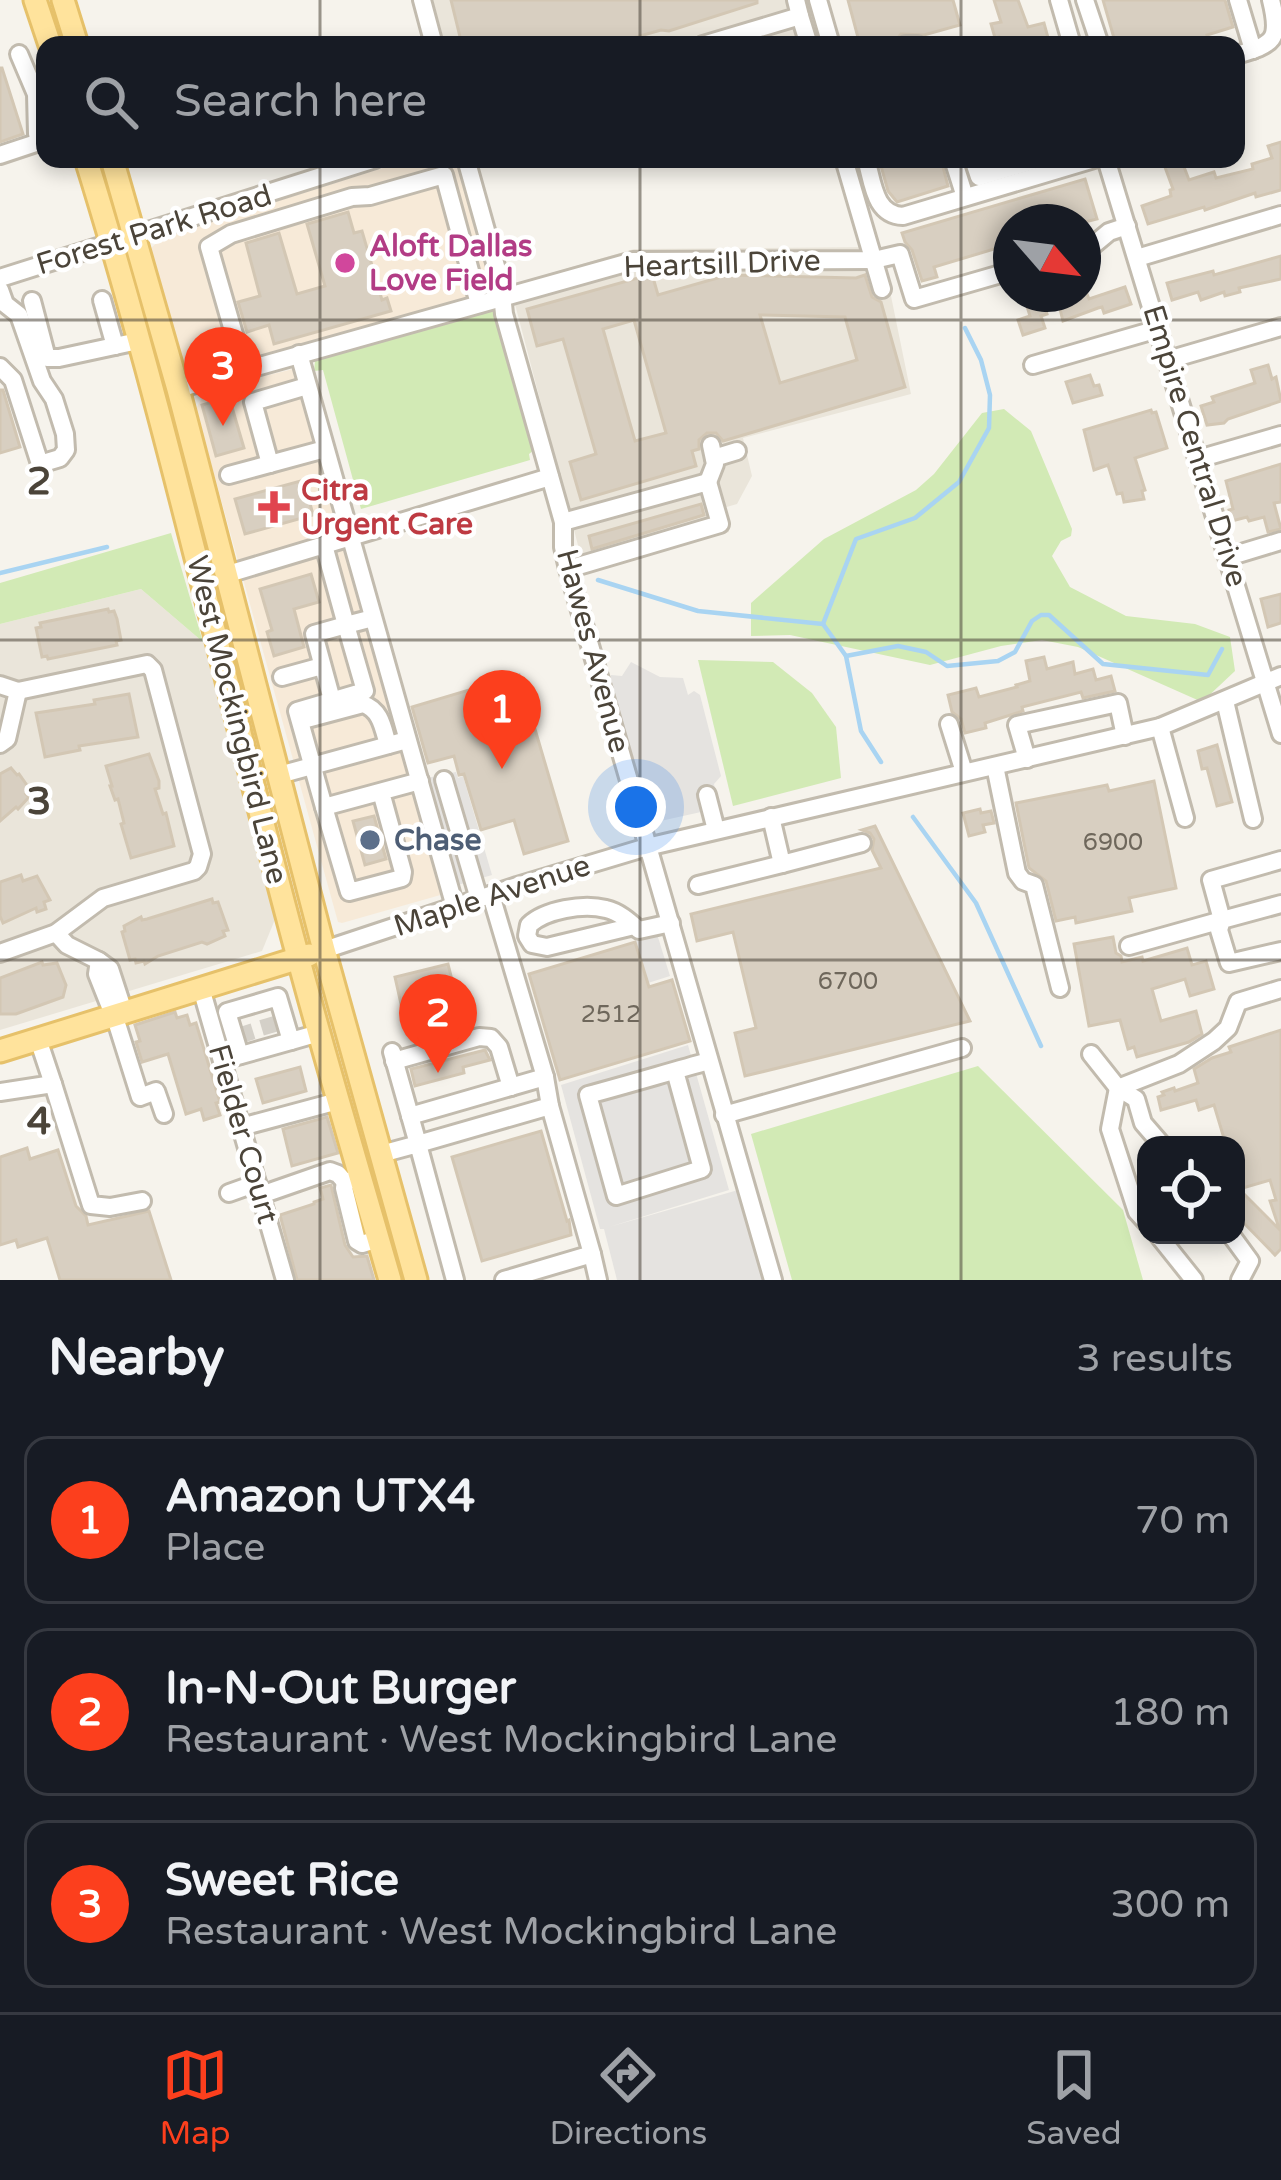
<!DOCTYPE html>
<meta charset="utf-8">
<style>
body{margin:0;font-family:"Varela Round",sans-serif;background:#242831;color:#f1f3f6}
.controls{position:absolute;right:36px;bottom:36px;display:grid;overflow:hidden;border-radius:24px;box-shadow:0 6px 18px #0003}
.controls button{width:108px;height:108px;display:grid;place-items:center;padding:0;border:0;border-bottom:3px solid #363941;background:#171b24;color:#f1f3f6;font:60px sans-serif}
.compass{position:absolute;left:993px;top:204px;width:108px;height:108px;border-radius:50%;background:#171b24;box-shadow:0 6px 18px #0003;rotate:118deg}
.you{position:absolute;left:636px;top:807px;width:42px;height:42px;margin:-30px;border:9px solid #fff;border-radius:50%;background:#1a73e8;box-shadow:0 0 0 18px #1a73e833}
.badge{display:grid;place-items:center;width:78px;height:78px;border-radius:50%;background:#fc3f1d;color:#fff;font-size:39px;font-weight:700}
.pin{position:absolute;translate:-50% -99px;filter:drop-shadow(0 3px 6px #0008)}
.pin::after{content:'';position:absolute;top:63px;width:42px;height:36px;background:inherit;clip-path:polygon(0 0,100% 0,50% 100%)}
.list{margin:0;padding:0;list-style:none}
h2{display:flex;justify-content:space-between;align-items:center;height:156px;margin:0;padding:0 48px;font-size:51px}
h2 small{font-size:39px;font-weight:400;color:#9ea1a6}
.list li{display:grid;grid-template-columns:78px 1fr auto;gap:36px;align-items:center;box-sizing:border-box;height:168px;margin:0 24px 24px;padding:0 24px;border:3px solid #363941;border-radius:24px}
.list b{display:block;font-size:45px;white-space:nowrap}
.list p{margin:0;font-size:39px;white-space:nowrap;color:#9ea1a6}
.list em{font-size:39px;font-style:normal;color:#9ea1a6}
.icon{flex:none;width:66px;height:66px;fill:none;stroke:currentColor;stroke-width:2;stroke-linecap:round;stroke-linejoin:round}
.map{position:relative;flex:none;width:1281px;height:1280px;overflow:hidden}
.search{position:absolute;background:#171b24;box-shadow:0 6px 18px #0003;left:36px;right:36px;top:36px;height:132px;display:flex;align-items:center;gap:30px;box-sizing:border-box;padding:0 42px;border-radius:24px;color:#9ea1a6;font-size:45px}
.sheet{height:732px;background:#171b24}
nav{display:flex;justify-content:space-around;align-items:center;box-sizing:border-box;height:168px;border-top:3px solid #363941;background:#171b24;font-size:33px;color:#9ea1a6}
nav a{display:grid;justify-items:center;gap:6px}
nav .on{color:#fc3f1d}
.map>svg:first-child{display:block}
</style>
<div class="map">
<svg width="1281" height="1280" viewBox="0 0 1281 1280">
<rect width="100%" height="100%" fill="#f6f3ec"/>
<!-- residential -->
<g fill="#eae5da">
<polygon points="433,0 813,0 822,29 769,45 445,45"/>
<polygon points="881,247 911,394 743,438 752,476 737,504 723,508 729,532 585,572 510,285 634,249"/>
<polygon points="141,589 203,642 276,917 262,951 0,1030 0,624"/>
</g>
<!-- commercial -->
<g fill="#f7ead8">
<polygon points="411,159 459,159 494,288 490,293 199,375 185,372 150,249 163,237"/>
<polygon points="297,368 444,894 342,923 338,922 196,409 206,391"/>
</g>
<!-- green -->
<g fill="#d2eab5">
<polygon points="490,310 500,317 537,448 529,454 530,460 361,509 323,370 314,371 315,361"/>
<polygon points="1004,409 1031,431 1072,529 1071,536 1061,541 1052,556 1070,587 1126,616 1195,624 1230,637 1235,671 1202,702 1078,647 1042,640 1001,646 930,665 790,635 751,636 751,603 824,539 916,490 934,474 982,413"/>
<polygon points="171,533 203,642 141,589 0,624 0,583"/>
<polygon points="698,660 773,662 812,693 836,727 841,778 733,806"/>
<polygon points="978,1066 1123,1210 1143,1280 792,1280 751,1134"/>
</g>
<!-- parking -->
<g fill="#e5e3e0">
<polygon points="631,662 660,677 683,678 688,695 694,691 700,695 721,776 714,784 719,808 656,822 657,814 647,810 610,679 611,675 622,676"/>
<polygon points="456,772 458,778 463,776 492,875 458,885 427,778"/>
<polygon points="657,934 670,976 648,983 635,941"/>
<polygon points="688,1045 729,1190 609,1227 738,1190 763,1280 617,1280 604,1229 600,1229 561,1085"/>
</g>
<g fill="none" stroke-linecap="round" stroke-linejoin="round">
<!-- stream -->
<g stroke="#a9d4f2" stroke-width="4.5">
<polyline points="0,573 107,547"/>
<polyline points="598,580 698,611 823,624 846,656 861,731 881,762"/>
<polyline points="823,624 856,539 915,518 959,482 989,428 990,395 981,360 965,328"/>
<polyline points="846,656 898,646 926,652 947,666 998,661 1015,652 1032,621 1041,615 1049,615 1103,664 1208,675 1222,649"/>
<polyline points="913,817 976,903 1041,1046"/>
</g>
</g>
<!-- building -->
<g fill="#d8cfc1" stroke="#d3c7b4" stroke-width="3" fill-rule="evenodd">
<polygon points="451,0 757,0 757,3 669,31 661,30 608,45 462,45"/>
<polygon points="848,0 953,0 960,25 924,35 901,34 894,43 888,45 860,45"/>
<polygon points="994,0 1018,0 1028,27 1044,23 1050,45 1001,45 999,37 995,38 991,24 1001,22"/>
<polygon points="1103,0 1225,0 1233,27 1207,35 1210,45 1116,45"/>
<polygon points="0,68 2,68 23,134 0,142"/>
<polygon points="1281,142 1281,190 1256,197 1255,193 1205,210 1204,207 1148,224 1142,206 1171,196 1170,190 1173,189 1162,159 1181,159 1189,180 1214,172 1216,178 1253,169 1252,164 1272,158 1268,146"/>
<polygon points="879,159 941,159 948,186 897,202 888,191"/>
<polygon points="1085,179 1097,219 1085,222 1011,222 1011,244 934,267 937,277 922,281 912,250 905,242 902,233"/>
<polygon points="348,212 354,233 362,231 382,300 387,298 391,311 274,344 269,325 247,332 238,302 260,296 246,243 279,233 297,294 325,286 307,224"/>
<polygon points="1281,256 1281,279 1239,288 1240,292 1225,296 1224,292 1201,300 1198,292 1172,300 1167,283 1213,271 1214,275"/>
<path d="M 652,274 L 658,295 L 728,275 L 856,278 L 865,275 L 872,297 L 881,302 L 905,387 L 723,441 L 716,433 L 707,433 L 699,440 L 699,449 L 692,451 L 696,466 L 581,500 L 570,462 L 596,454 L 563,339 L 537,346 L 527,309 ZM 760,315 L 845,317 L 857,360 L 780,383 ZM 634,320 L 666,433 L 635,441 L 603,329 Z"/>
<polygon points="1125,287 1131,304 1104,313 1102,307 1098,308 1063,321 1059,305 1064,303 1061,294 1087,294 1089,299"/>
<polygon points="1042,298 1047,314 1041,316 1045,328 1023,335 1018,320 1030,316 1026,303"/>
<polygon points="1268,365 1272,379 1276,377 1281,401 1228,419 1224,423 1207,425 1201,406 1214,402 1212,397 1255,383 1251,370"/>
<polygon points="1090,375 1094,386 1099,385 1102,395 1073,403 1066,382"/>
<polygon points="0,390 3,390 20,447 0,453"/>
<polygon points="229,397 244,448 216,456 202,405"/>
<polygon points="1151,410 1152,413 1156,412 1167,448 1135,458 1145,490 1142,491 1144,499 1124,502 1122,493 1117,494 1108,465 1094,470 1084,430"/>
<polygon points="1281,464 1281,502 1274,503 1281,529 1268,532 1264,517 1249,521 1247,517 1232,521 1229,510 1233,509 1226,481"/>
<polygon points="304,480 313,515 245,534 235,499"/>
<polygon points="701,504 704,515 592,549 589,536"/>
<polygon points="311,574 319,602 294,609 304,647 274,656 267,632 272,630 260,589"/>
<polygon points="1281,594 1281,623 1268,627 1261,599"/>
<polygon points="108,609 109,612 114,611 117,619 121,640 116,641 117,645 48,659 47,656 42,657 36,628 41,627 40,623"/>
<polygon points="1044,657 1047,669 1073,662 1075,674 1093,669 1096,680 1111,676 1115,691 1083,698 1081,692 1022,707 1023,711 985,723 986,728 965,733 961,719 952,712 948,695 976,688 979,697 1017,687 1016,685 1030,681 1026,661"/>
<polygon points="519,675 568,841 524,854 514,820 481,830 464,774 459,775 454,756 428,763 412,707"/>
<polygon points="129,694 138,737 79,746 80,750 45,757 36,713 95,704 94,700"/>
<polygon points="1217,745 1232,802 1217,806 1207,768 1202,769 1198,751"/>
<polygon points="149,754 159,781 159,788 155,789 163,814 166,813 174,846 131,858 121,824 124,823 118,799 115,800 110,786 112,786 106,766"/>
<polygon points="11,768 17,775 19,774 31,791 26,794 29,797 18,809 16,807 0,821 0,774"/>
<polygon points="1154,781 1176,888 1129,898 1132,911 1076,923 1075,917 1056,921 1046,881 1029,868 1016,803 1107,785 1109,791"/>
<polygon points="980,809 981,813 991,811 994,823 983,825 985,832 969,836 963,813"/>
<polygon points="374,816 386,859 365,865 353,821"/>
<polygon points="875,826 970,1021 745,1076 735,1033 756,1028 733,932 697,941 691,914 881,868 872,850 874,839 870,833 862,830"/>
<polygon points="21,875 23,881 37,876 50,900 44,902 46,909 37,912 36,908 3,923 0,916 0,882"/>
<polygon points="212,899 213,903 218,902 228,930 223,931 225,936 207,944 202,942 158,956 145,964 144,961 136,963 135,959 130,960 122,932 125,931 124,926 141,917 142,920 147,919"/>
<polygon points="1113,937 1116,953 1121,956 1122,962 1142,957 1143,961 1187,948 1192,965 1206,961 1214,989 1190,996 1185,979 1152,989 1161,1021 1196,1011 1202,1034 1189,1042 1137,1057 1134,1047 1128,1049 1120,1020 1089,1026 1074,944"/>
<polygon points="635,942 649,987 672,980 690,1041 560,1080 529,974"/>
<polygon points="42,962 43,965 57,963 66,985 63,997 16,1014 0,1014 0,978"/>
<polygon points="448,964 452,980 445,982 447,988 442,989 443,994 401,1004 395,977"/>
<polygon points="175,1012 177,1018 187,1015 190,1025 196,1023 220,1102 216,1103 220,1115 204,1120 201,1109 186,1114 168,1054 142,1062 136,1042 140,1041 135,1025"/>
<polygon points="1281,1030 1281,1228 1279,1228 1270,1201 1276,1200 1270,1180 1239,1189 1281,1231 1281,1249 1275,1255 1236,1215 1236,1145 1226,1145 1214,1105 1199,1110 1196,1100 1161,1110 1158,1097 1164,1095 1162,1092 1174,1088 1175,1091 1198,1083 1194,1069 1212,1058 1231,1052 1229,1047"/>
<polygon points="485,1050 490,1060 463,1067 464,1073 415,1086 411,1069"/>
<polygon points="300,1067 306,1091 263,1103 256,1079"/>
<polygon points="327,1117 338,1153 292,1166 283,1129"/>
<polygon points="541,1131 567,1221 569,1220 571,1235 482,1261 452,1157"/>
<polygon points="27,1148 30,1159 58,1150 76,1206 86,1216 88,1225 149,1211 171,1280 60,1280 47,1238 18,1247 16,1240 0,1245 0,1157"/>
<polygon points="331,1185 345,1245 353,1257 367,1256 374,1280 297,1280 280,1215 314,1204 314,1202 323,1199 320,1188"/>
</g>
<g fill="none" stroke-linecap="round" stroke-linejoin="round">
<!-- minor-tunnel -->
<g stroke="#d4d0c8" stroke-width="16" stroke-dasharray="16 8" stroke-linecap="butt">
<polyline points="267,1018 272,1035"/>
<polyline points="243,1026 248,1042"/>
</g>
<!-- minor casing -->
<g stroke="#c2bbae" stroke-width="22">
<g id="minor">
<polyline points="422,0 434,45"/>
<polyline points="818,0 831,45"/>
<polyline points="1059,0 1072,45"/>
<polyline points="1085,0 1100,45"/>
<polyline points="1238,0 1253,50"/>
<polyline points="800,16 809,45"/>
<polyline points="703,45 800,16 796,0"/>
<polyline points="906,45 917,45"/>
<polyline points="19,54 36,94 37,134 45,133"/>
<path d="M 1236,55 C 1274,44 1281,41 1271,0"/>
<polyline points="0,155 36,143"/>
<polyline points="466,159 501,284 504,314 563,522 563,547 568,569 773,1280"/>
<polyline points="844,159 882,289"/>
<path d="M 866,159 C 873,182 874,215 903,216 L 1094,159"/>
<polyline points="953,159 965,197"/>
<polyline points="973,159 979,177 1040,159"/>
<polyline points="1106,159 1281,734"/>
<polyline points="1083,249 1091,247 1109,232 1127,226"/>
<polyline points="1137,258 1281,215"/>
<polyline points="0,278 375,159"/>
<polyline points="0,290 5,304 19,315 42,381 54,399 65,434 66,450 60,458 40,464 13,380 0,367"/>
<polyline points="102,300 115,346"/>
<polyline points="32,301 47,358 59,358 138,341"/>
<polyline points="299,354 455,907"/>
<polyline points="1168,360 1281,327"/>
<polyline points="1033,365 1158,329"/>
<polyline points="244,369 209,247 231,234 352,197 370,196 444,175 479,304"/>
<polyline points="178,389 633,261 874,260 900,254 914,299 1011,271"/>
<polyline points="714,458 737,451"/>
<polyline points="1198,459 1281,435"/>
<polyline points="270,464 253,402 307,386"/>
<polyline points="229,475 325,449"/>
<polyline points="708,482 715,464 711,445"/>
<polyline points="563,522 708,482 720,524 568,569"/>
<polyline points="324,545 346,625 314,634 332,700"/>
<polyline points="1228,557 1281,541"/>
<polyline points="228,574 550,477"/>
<polyline points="282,677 322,666"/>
<polyline points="0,685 18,691 147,664 153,670 202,854 198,867 194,871 103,898 56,933 0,953"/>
<polyline points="1225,701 1253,819"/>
<path d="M 303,720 L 363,704 C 381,710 383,728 388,745"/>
<polyline points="949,724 964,772"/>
<polyline points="1160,727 1185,818"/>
<polyline points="0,744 7,739 18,691"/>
<polyline points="1027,759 1017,725 1118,703 1125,736"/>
<polyline points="995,766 1017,873 1023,881 1034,885 1060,988"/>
<polyline points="279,775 407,740"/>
<polyline points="444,780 479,899"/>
<polyline points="381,792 403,872 402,878 349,892 324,807 420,781"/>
<polyline points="707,795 716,830"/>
<polyline points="324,807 297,711 365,691 346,625 373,618"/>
<polyline points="782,864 862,843"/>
<polyline points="698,885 782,864 771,817"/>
<polyline points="491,895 545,1077 550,1106"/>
<polyline points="1281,904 1222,920 1219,930 1229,963 1281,951"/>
<path d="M 634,926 L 547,947 L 532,944 L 527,936 L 529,925 C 545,910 583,903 606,909 C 619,912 629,921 639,930 L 671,923"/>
<polyline points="56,933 67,945 99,961"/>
<polyline points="1129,946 1222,920 1211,880 1281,860"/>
<polyline points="324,950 517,886 647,847 1160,727 1281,676"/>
<polyline points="201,988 285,1280"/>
<polyline points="124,1012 110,969 99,961 97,974 118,1027 140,1097 156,1091 164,1114"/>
<polyline points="392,1052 418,1144 550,1106 592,1254 504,1280"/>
<polyline points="1091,1054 1118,1088 1136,1099 1143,1123 1162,1145"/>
<polyline points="240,1055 227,1012 278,997 291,1041 319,1033"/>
<polyline points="234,1057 291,1041"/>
<polyline points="394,1061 479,1037 491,1038 499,1047 511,1087"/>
<path d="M 675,1071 L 702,1169 L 616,1196 L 588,1095 C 629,1084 669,1072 709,1061"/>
<polyline points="53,1084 91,1205 110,1207 142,1201"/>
<polyline points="1118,1088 1179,1064 1214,1041 1228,1028 1238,1002 1281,989"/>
<polyline points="1118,1088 1110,1129 1137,1212 1146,1222"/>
<polyline points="0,1092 53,1084 38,1039"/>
<polyline points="724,1115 962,1048"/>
<polyline points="410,1116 545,1077"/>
<polyline points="241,1127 338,1101"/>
<polyline points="381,1154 418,1144 455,1280"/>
<polyline points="361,1178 345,1182 344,1188 357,1241 362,1244 378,1239"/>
<polyline points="229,1193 257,1183"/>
<polyline points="261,1195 330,1171 338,1174 345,1182"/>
<polyline points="1158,1235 1194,1280"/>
<polyline points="1231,1235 1250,1261 1240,1280"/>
<polyline points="592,1254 598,1280"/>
</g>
</g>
<!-- major casing -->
<g stroke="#e6c16a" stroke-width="27">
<g id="major">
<polyline points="35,0 50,45"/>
<polyline points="63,0 77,45"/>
<path d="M 86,159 C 168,422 226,691 298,957 C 327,1065 359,1172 390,1280"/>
<polyline points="112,159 178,389 324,950 416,1280"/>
<polyline points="0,1051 309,955"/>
</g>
</g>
<!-- minor -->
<use href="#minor" stroke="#fff" stroke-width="16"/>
<!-- major -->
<use href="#major" stroke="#ffe39c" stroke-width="21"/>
</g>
<!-- grid -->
<path fill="none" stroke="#4b4439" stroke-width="3" stroke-opacity="0.55" d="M 320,0 L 320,45M 640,0 L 640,45M 961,0 L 961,45M 320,159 L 320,1280M 640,159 L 640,1280M 961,159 L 961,1280M 0,320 L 1281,320M 0,640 L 1281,640M 0,960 L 1281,960"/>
<!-- markers -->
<circle fill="#d1479c" stroke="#fff" stroke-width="4.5" cx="345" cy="263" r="12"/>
<path fill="#e0444e" stroke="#fff" stroke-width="4.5" d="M268 489h12v12h12v12h-12v12h-12v-12h-12v-12h12z"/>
<circle fill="#5c6f8a" stroke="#fff" stroke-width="4.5" cx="370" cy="840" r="12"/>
<g text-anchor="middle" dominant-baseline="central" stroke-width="9" stroke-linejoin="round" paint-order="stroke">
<!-- number labels -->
<g font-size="24" fill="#6e675b">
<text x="1113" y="842">6900</text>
<text x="848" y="981">6700</text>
<text x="611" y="1014">2512</text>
</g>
<!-- street labels -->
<g font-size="30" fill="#4b4439" stroke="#fff">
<text transform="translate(154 230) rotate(-17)">Forest Park Road</text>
<text transform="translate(722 264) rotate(-2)">Heartsill Drive</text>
<text transform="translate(1195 446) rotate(73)">Empire Central Drive</text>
<text transform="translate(593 651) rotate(75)">Hawes Avenue</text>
<text transform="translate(237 720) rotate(76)">West Mockingbird Lane</text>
<text transform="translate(492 896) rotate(-18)">Maple Avenue</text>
<text transform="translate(243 1134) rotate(74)">Fielder Court</text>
</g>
<!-- hotel labels -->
<g font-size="30" font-weight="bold" fill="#b23c85" stroke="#fff" text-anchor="start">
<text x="369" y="246">Aloft Dallas<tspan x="369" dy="34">Love Field</tspan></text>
</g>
<!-- health labels -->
<g font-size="30" font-weight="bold" fill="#be3a42" stroke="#fff" text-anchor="start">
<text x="301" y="490">Citra<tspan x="301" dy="34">Urgent Care</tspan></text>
</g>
<!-- service labels -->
<g font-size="30" font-weight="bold" fill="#4e5e75" stroke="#fff" text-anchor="start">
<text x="394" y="840">Chase</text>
</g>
</g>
<g font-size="39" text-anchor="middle" font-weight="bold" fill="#4b4439" stroke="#fff" stroke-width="9" stroke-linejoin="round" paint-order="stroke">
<text x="39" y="494">2</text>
<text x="39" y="814">3</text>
<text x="39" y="1134">4</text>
</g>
</svg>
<div class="controls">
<button><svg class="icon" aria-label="locate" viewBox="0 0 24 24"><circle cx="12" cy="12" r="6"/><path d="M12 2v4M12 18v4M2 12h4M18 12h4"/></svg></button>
</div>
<svg class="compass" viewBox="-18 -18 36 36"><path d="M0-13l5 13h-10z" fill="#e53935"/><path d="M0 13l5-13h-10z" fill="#9ea1a6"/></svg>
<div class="you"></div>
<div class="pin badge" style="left:502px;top:769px">1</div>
<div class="pin badge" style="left:438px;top:1073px">2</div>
<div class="pin badge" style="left:223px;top:426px">3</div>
<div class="search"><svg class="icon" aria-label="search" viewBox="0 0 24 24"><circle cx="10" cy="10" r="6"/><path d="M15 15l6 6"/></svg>Search here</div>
</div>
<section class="sheet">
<h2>Nearby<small>3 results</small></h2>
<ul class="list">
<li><span class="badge">1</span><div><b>Amazon UTX4</b><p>Place</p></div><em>70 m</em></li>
<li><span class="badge">2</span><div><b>In-N-Out Burger</b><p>Restaurant · West Mockingbird Lane</p></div><em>180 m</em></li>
<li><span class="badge">3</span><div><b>Sweet Rice</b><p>Restaurant · West Mockingbird Lane</p></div><em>300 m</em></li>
</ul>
</section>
<nav>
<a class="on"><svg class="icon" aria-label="map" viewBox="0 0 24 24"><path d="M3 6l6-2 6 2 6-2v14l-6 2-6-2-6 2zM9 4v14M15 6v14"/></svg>Map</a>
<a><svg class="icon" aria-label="directions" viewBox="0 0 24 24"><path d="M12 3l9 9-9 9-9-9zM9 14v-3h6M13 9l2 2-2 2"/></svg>Directions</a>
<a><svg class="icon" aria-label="saved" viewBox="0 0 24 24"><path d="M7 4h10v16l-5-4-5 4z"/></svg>Saved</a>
</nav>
